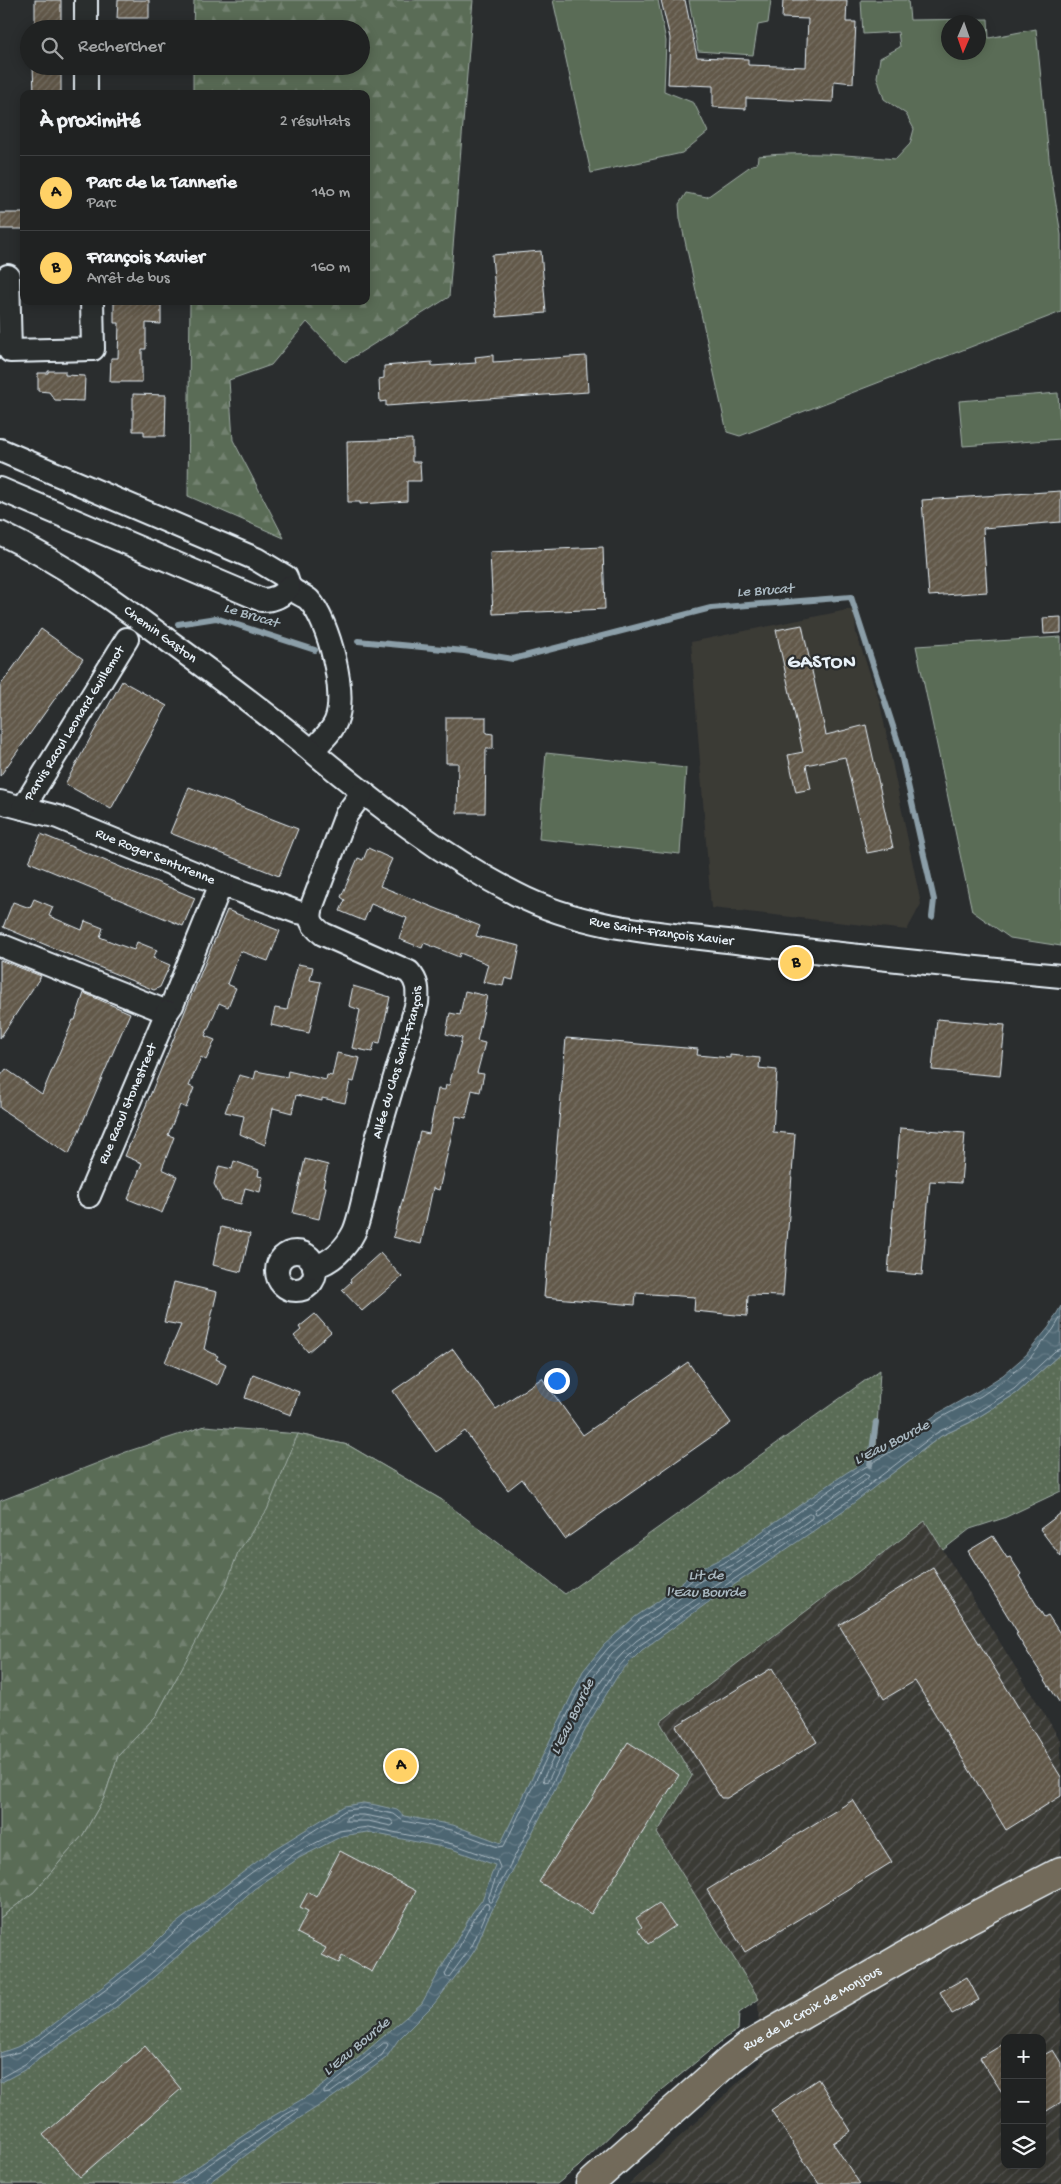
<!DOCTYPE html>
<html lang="fr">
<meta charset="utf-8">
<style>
body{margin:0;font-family:"Gochi Hand",sans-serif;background:#282a2a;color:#f1f3f6}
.controls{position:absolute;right:15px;bottom:15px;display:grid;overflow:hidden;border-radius:10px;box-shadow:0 2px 12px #0003}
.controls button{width:45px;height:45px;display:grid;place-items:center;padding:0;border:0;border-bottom:1px solid #3d3f40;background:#202222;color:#f1f3f6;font:25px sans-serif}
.compass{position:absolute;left:941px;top:15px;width:45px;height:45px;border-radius:50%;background:#202222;box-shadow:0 2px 12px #0003;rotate:182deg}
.you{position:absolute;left:556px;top:1380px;width:18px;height:18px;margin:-12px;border:4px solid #fff;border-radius:50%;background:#1a73e8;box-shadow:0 0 0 8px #1a73e833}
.badge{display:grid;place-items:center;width:32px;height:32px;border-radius:50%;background:#ffd166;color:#111;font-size:16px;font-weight:700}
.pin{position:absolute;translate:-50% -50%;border:2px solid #fff;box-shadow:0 1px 5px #0006}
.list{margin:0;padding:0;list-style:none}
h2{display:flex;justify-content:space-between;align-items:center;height:65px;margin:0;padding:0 20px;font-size:21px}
h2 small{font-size:16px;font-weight:400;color:#a2a4a5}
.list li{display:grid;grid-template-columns:32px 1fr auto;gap:15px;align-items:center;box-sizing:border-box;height:75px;padding:0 20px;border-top:1px solid #3d3f40}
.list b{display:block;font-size:19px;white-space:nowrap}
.list p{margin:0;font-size:16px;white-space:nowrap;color:#a2a4a5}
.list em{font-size:16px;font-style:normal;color:#a2a4a5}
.icon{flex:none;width:28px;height:28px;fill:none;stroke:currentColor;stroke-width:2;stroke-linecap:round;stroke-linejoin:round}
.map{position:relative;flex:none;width:1061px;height:2184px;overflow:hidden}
.search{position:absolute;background:#202222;box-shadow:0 2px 12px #0003;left:20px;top:20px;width:350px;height:55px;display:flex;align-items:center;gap:12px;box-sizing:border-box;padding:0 18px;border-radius:28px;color:#a2a4a5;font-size:19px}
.panel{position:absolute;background:#202222;box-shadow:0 2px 12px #0003;left:20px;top:90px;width:350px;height:215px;border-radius:10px}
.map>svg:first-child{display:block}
</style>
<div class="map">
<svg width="1061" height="2184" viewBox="0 0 1061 2184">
<defs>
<pattern id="industrial-furrows" width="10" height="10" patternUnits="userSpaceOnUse" patternTransform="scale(1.25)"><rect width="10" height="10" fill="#3b3a36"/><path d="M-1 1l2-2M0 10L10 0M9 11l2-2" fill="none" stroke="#575754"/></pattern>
<pattern id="forest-firs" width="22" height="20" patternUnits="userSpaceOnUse" patternTransform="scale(1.25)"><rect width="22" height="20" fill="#5a6c56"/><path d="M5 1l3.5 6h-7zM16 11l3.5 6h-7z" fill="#72816f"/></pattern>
<pattern id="park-dots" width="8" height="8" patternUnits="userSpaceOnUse" patternTransform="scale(1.25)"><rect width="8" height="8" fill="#5a6c56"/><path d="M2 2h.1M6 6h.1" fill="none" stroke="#72816f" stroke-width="1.8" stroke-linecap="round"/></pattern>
<pattern id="water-waves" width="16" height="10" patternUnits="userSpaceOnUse" patternTransform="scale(1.25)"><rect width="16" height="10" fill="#4d6672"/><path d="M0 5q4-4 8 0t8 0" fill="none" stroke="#677c87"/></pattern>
<pattern id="building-hatch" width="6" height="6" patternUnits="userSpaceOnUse" patternTransform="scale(1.25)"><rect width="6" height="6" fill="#62594a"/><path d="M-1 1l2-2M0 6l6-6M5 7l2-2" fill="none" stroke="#787165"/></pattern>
</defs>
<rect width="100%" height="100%" fill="#2a2d2e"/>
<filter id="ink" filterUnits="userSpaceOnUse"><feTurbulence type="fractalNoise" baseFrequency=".02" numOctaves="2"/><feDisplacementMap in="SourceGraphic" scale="10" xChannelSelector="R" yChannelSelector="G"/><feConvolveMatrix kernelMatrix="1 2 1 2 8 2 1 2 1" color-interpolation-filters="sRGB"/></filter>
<g filter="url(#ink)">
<!-- built -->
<polygon fill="#3b3a36" points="847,610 854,610 856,633 880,703 921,904 907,930 711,908 691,642"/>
<!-- industrial -->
<path fill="url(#industrial-furrows)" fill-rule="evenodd" d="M 925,1521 L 1061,1741 L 1061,2184 L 629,2184 L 760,2062 L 758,1999 L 657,1833 L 692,1776 L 659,1722 ZM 1005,2038 L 1042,2038 L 1042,2165 L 1005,2165 Z"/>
<!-- grass -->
<g fill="#5a6c56" stroke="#a1aea7" fill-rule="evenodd">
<polygon points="553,0 658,0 666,41 664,91 694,103 708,132 682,153 591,173"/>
<polygon points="689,0 771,0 768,23 758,25 753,55 698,51"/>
<path d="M 861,0 L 908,0 L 910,20 L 988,19 L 989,38 L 1036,29 L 1050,168 L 1061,235 L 1061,312 L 740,436 L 727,432 L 680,218 L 679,204 L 686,193 L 707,197 L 752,165 L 757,164 L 758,156 C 803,151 850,155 896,159 L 910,144 L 914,129 L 906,114 L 884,99 L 877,77 L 880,58 L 900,47 L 898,32 L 863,34 ZM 948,22 L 978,22 L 978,52 L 948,52 Z"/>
<polygon points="1058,393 1061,439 963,446 959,401"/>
<polygon points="1061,637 1061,946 1010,938 972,911 916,646"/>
<polygon points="546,753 686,768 680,854 539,839"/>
</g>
<!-- forest -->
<g fill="url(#forest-firs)" stroke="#a1aea7">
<polygon points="194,0 473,0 449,297 345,362 307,322 271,365 229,380 233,440 284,538 188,496 190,301 366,301 366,94 193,94 193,66 361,66 361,29 193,29"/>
<polygon points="205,1426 298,1434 348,1445 442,1500 180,1672 156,1716 118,1756 104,1798 83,1835 34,1892 0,1918 0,1501 126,1452"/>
</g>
<!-- park -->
<polygon fill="url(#park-dots)" stroke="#a1aea7" points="1061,1353 1061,1491 1004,1518 970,1529 943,1550 925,1521 660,1722 692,1776 657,1833 759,1999 739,2013 738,2030 725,2038 628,2118 578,2167 557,2184 0,2184 0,1918 34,1892 83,1835 104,1798 118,1756 156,1716 225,1588 238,1552 267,1510 298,1434 348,1445 442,1500 565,1594 880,1370 876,1448 894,1472 941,1436 969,1423 1017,1393"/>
<!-- water -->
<polygon fill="url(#water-waves)" stroke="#8b9ea8" points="1061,1306 1061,1353 1017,1393 969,1423 941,1436 847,1508 706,1604 642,1650 630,1662 618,1675 590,1721 487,1920 476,1948 469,1959 434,2004 398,2040 386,2058 333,2097 276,2133 207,2184 172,2184 263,2122 311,2094 349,2066 406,2017 422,2003 472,1913 482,1900 495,1865 452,1849 367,1832 342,1836 299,1858 254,1889 139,1990 104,2016 39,2058 28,2068 0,2083 0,2053 17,2047 38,2036 114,1978 150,1948 171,1927 225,1886 271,1851 344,1806 364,1803 376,1805 397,1810 404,1816 453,1825 501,1843 583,1671 604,1645 635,1617 660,1600 694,1572 728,1555 846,1473 902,1439 937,1414 978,1391 1003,1375 1026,1355 1049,1327"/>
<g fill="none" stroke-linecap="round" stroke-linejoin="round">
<!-- shore -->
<g stroke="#aab9c2" stroke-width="1">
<polygon points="865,1474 869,1476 866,1480 817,1514 814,1513 815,1510"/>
<polygon points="809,1514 812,1514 812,1518 789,1535 700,1595 636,1641 622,1654 609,1669 580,1715 548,1781 544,1782 543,1779 593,1677 612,1653 642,1626 667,1609 700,1581 735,1564"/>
<polygon points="352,1815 364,1815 391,1820 394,1824 391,1826 368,1821 346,1821 346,1818"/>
<polygon points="488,1904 489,1907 472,1946 449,1977 446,1977 445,1974 476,1915 485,1904"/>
<polygon points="384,2043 387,2043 388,2045 382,2055 330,2093 324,2094 324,2091"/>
<polyline points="0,2057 19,2052 41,2039 117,1981 154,1951 175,1931 228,1890 274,1856 346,1810 364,1808 394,1814 403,1821 452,1830 498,1847 504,1846 587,1674 608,1648 638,1621 663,1604 697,1576 731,1559 849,1477 905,1443 940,1418 981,1396 1006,1379 1030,1358 1053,1330 1061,1317"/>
<polyline points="0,2078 25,2064 37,2054 101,2012 136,1986 251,1885 296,1853 339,1831 368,1827 453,1844 497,1860 500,1867 488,1899 489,1902 491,1902 586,1718 614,1672 626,1659 639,1646 704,1600 844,1504 938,1432 966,1419 1014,1389 1055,1351 1061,1349"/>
<path d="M 181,2184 C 195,2174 290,2108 298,2109 L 297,2112 L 207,2178 L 205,2184"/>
</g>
<!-- stream -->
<g stroke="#8b9ea8" stroke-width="6">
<polyline points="178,624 216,618 315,650"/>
<polyline points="358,641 464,651 513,659 711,608 851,597 899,745 934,900 932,917"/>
<polyline points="870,1465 876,1422"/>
</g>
</g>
<!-- building -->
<g fill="url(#building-hatch)" stroke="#e8f1f8">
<rect x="35" y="0" width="26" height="29"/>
<polygon points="118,0 149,0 149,18 117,18"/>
<polygon points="661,0 685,0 697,57 748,59 748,65 806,67 808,19 782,18 783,0 847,0 846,22 856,22 853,83 834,81 833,102 746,98 746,109 713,107 713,86 668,84 670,38"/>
<polygon points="33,66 61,66 61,94 34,94"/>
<rect x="0" y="213" width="24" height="16"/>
<polygon points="541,251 546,313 497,317 492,255"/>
<polygon points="114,301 161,301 161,324 146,323 146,349 142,349 142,382 110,382 111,358 118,358 119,323 114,323"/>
<polygon points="493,355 493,362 586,356 588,392 386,406 386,401 380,402 379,379 384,378 384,366 432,362 432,366 476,363 475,357"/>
<polygon points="48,371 65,371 65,375 85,376 84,401 55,400 49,392 38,391 38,373 48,373"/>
<polygon points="133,394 166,395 165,436 144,436 144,431 133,431"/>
<polygon points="412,439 412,462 420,462 421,481 407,481 407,501 360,504 360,502 348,502 347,441"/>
<polygon points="1061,491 1061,522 983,528 987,592 929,596 922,500"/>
<polygon points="603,547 605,609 493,614 490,552"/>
<polygon points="1061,617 1061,633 1044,634 1043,618"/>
<polygon points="802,625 826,735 866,725 893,848 867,853 845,757 806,765 811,789 796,792 788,755 803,752 776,630"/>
<polygon points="41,629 83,659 0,776 0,686"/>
<polygon points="122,681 167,706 111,809 65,784"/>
<polygon points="446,717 486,717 486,733 493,734 493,749 486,749 485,813 457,813 458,763 446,763"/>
<polygon points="189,787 298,829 279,876 170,833"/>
<polygon points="41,834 195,898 183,926 29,862"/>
<polygon points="368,848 392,859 380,886 480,926 476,936 520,946 513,980 505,978 503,986 483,982 488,964 460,953 459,957 424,943 422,948 399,939 407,918 371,904 364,921 340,911 345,900 341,897 358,858 363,860"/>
<polygon points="34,899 53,907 49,916 82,930 85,921 103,928 100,937 117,944 134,950 137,942 157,950 153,958 170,965 160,987 154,990 3,927 13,902 30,908"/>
<polygon points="227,910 280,931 268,961 240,951 227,984 236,988 232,997 228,1007 219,1003 205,1036 215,1040 206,1060 201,1057 189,1086 194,1088 186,1108 180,1105 168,1135 174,1137 162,1169 177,1176 162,1213 128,1199 142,1163 125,1156"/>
<polygon points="0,960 41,976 0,1038"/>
<polygon points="298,964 313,967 310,980 321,982 309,1033 271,1025 275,1008 287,1010"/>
<polygon points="353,986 390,997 380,1043 375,1042 372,1052 352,1048 360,1010 349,1006"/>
<polygon points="465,991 487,996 477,1041 485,1043 477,1073 484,1074 480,1092 472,1090 466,1118 456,1116 439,1190 433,1188 421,1244 393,1237 420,1132 429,1134 438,1089 445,1090 446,1085 449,1085 462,1038 446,1034 450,1013 460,1015"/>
<polygon points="84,993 130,1013 69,1154 0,1108 0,1077 6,1069 42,1094 73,1020 75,1020"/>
<polygon points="937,1019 1005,1025 1000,1076 932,1070"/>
<polygon points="566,1038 698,1049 697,1055 730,1058 730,1055 760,1058 759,1068 777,1070 773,1132 795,1134 783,1296 748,1295 747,1316 694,1311 695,1297 636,1293 635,1305 544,1297"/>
<polygon points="337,1053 360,1058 354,1082 350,1081 345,1103 322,1098 322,1101 296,1095 292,1113 273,1108 265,1145 240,1134 244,1116 225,1112 239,1075 254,1079 256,1071 287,1077 288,1071 326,1080 327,1075 332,1076"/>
<polygon points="900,1128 965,1133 961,1183 930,1181 922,1275 888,1272"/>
<polygon points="305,1159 328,1165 323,1186 326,1187 319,1219 293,1213"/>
<polygon points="234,1161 259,1170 258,1176 263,1177 260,1192 245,1188 241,1204 222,1200 214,1184 219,1166 232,1169"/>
<polygon points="221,1227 250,1234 241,1272 213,1265"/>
<polygon points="380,1253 402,1277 362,1311 342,1290 351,1282 350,1280"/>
<polygon points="174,1282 217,1292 204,1349 218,1356 216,1359 226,1364 218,1385 165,1362 181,1325 164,1322"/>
<polygon points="315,1314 331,1332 308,1352 294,1336 301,1330 299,1327"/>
<polygon points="453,1349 496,1409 542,1378 583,1435 688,1362 731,1423 565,1539 522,1479 508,1490 465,1431 436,1452 393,1391"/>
<polygon points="253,1374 299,1392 291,1415 245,1398"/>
<polygon points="1061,1513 1061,1557 1040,1529"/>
<polygon points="993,1536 1007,1558 1010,1557 1021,1574 1019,1576 1044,1617 1048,1615 1061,1635 1061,1705 1016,1634 1018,1633 968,1551"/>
<polygon points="933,1568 1061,1777 1061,1796 1006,1830 915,1681 884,1699 839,1625"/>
<polygon points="772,1668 817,1742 727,1798 721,1798 676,1726"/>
<polygon points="628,1742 679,1775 591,1914 539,1882"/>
<polygon points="853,1800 892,1862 745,1952 707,1890"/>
<polygon points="340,1851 416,1891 372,1972 342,1956 339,1963 322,1955 326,1948 297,1933 308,1911 300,1907 308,1892 316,1897"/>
<polygon points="659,1903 675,1926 648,1944 638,1930 642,1927 636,1918"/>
<polygon points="967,1977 979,2000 952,2014 940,1992"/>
<polygon points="1005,2043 1005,2097 980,2058"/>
<polygon points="145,2046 181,2089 80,2177 43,2135"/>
<polygon points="1053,2050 1061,2063 1061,2102 1042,2114 1042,2056"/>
<polygon points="818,2079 851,2131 833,2143 860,2184 819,2184 771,2110"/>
</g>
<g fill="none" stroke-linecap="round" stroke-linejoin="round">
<!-- minor casing -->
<g stroke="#e8f1f8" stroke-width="26">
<g id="minor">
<polyline points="86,0 86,29"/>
<polyline points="86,66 86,94"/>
<polyline points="8,276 10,351 93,349 92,301"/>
<path d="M 0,450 L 256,559 L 286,577 C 287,580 288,585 290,587 C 294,593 304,595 309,600 C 329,621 347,694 336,721 C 332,732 320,742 312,751"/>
<path d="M 0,489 L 262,600 C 273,600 282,597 289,587"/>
<path id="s1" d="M 0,533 C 61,562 116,602 170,642 C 218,677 266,713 312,751 C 376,804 441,855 516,894 C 583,929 662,933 736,942 C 844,955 952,966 1061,976"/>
<path id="s2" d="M 0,802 L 58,817 L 221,884 L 297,912 L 310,914"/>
<path id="s3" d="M 23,808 L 127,639"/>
<polyline points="0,945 167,1012 172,1005 221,884"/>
<path id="s4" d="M 89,1196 L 167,1012"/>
<circle cx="296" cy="1271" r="19"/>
<path id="s5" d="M 314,1267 C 332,1262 346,1248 354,1232 C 362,1213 368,1176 373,1154 C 386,1103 403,1053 417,1003 C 418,990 418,982 409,972 L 323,934 C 310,924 308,919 313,903 L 346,815 L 362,793"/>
</g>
</g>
<!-- major casing -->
<g stroke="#e8f1f8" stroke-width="31">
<g id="major">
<path id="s6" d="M 590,2184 L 731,2059 L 748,2046 L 967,1920 L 1061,1871"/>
</g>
</g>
<!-- minor -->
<use href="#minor" stroke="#2a2d2e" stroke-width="22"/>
<!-- major -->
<use href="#major" stroke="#726b5a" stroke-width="28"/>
</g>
</g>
<g text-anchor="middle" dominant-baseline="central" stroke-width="4.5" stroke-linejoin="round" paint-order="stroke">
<!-- street labels -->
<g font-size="14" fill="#e8f1f8" stroke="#2a2d2e">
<text stroke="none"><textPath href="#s1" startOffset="190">Chemin Gaston</textPath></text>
<text stroke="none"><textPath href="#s3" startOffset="99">Parvis Raoul Leonard Guillemot</textPath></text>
<text stroke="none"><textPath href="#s2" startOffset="165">Rue Roger Senturenne</textPath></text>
<text stroke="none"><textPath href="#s1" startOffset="782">Rue Saint-François Xavier</textPath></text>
<text stroke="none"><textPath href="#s5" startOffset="230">Allée du Clos Saint-François</textPath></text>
<text stroke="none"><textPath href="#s4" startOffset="100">Rue Raoul Stonestreet</textPath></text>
<text stroke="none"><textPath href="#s6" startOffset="284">Rue de la Croix de Monjous</textPath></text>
</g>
<!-- water labels -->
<g font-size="15" font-style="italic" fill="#aab9c2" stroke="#2a2d2e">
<text transform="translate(765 591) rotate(-4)">Le Brucat</text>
<text transform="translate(251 616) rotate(17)">Le Brucat</text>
<text transform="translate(892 1443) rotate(-27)">L'Eau Bourde</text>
<text x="706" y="1576">Lit de<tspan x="706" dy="17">l'Eau Bourde</tspan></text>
<text transform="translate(573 1717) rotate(-64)">L'Eau Bourde</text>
<text transform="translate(357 2047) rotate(-40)">L'Eau Bourde</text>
</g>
<!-- district labels -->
<g font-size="19" font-weight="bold" letter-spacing="1" fill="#e8f1f8" stroke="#2a2d2e">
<text x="822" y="663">GASTON</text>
</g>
</g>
</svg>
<div class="controls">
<button>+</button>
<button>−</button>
<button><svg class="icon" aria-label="layers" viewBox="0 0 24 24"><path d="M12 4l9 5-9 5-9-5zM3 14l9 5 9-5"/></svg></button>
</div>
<svg class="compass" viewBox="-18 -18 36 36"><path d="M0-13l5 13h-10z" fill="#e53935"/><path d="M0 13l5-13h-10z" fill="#a2a4a5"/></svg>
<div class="you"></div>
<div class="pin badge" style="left:401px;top:1766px">A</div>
<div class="pin badge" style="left:796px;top:963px">B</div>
<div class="search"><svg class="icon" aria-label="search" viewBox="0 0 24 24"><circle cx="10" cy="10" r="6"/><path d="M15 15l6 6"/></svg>Rechercher</div>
<section class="panel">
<h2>À proximité<small>2 résultats</small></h2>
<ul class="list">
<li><span class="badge">A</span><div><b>Parc de la Tannerie</b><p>Parc</p></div><em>140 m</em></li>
<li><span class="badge">B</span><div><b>François Xavier</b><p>Arrêt de bus</p></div><em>160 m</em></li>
</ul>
</section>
</div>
